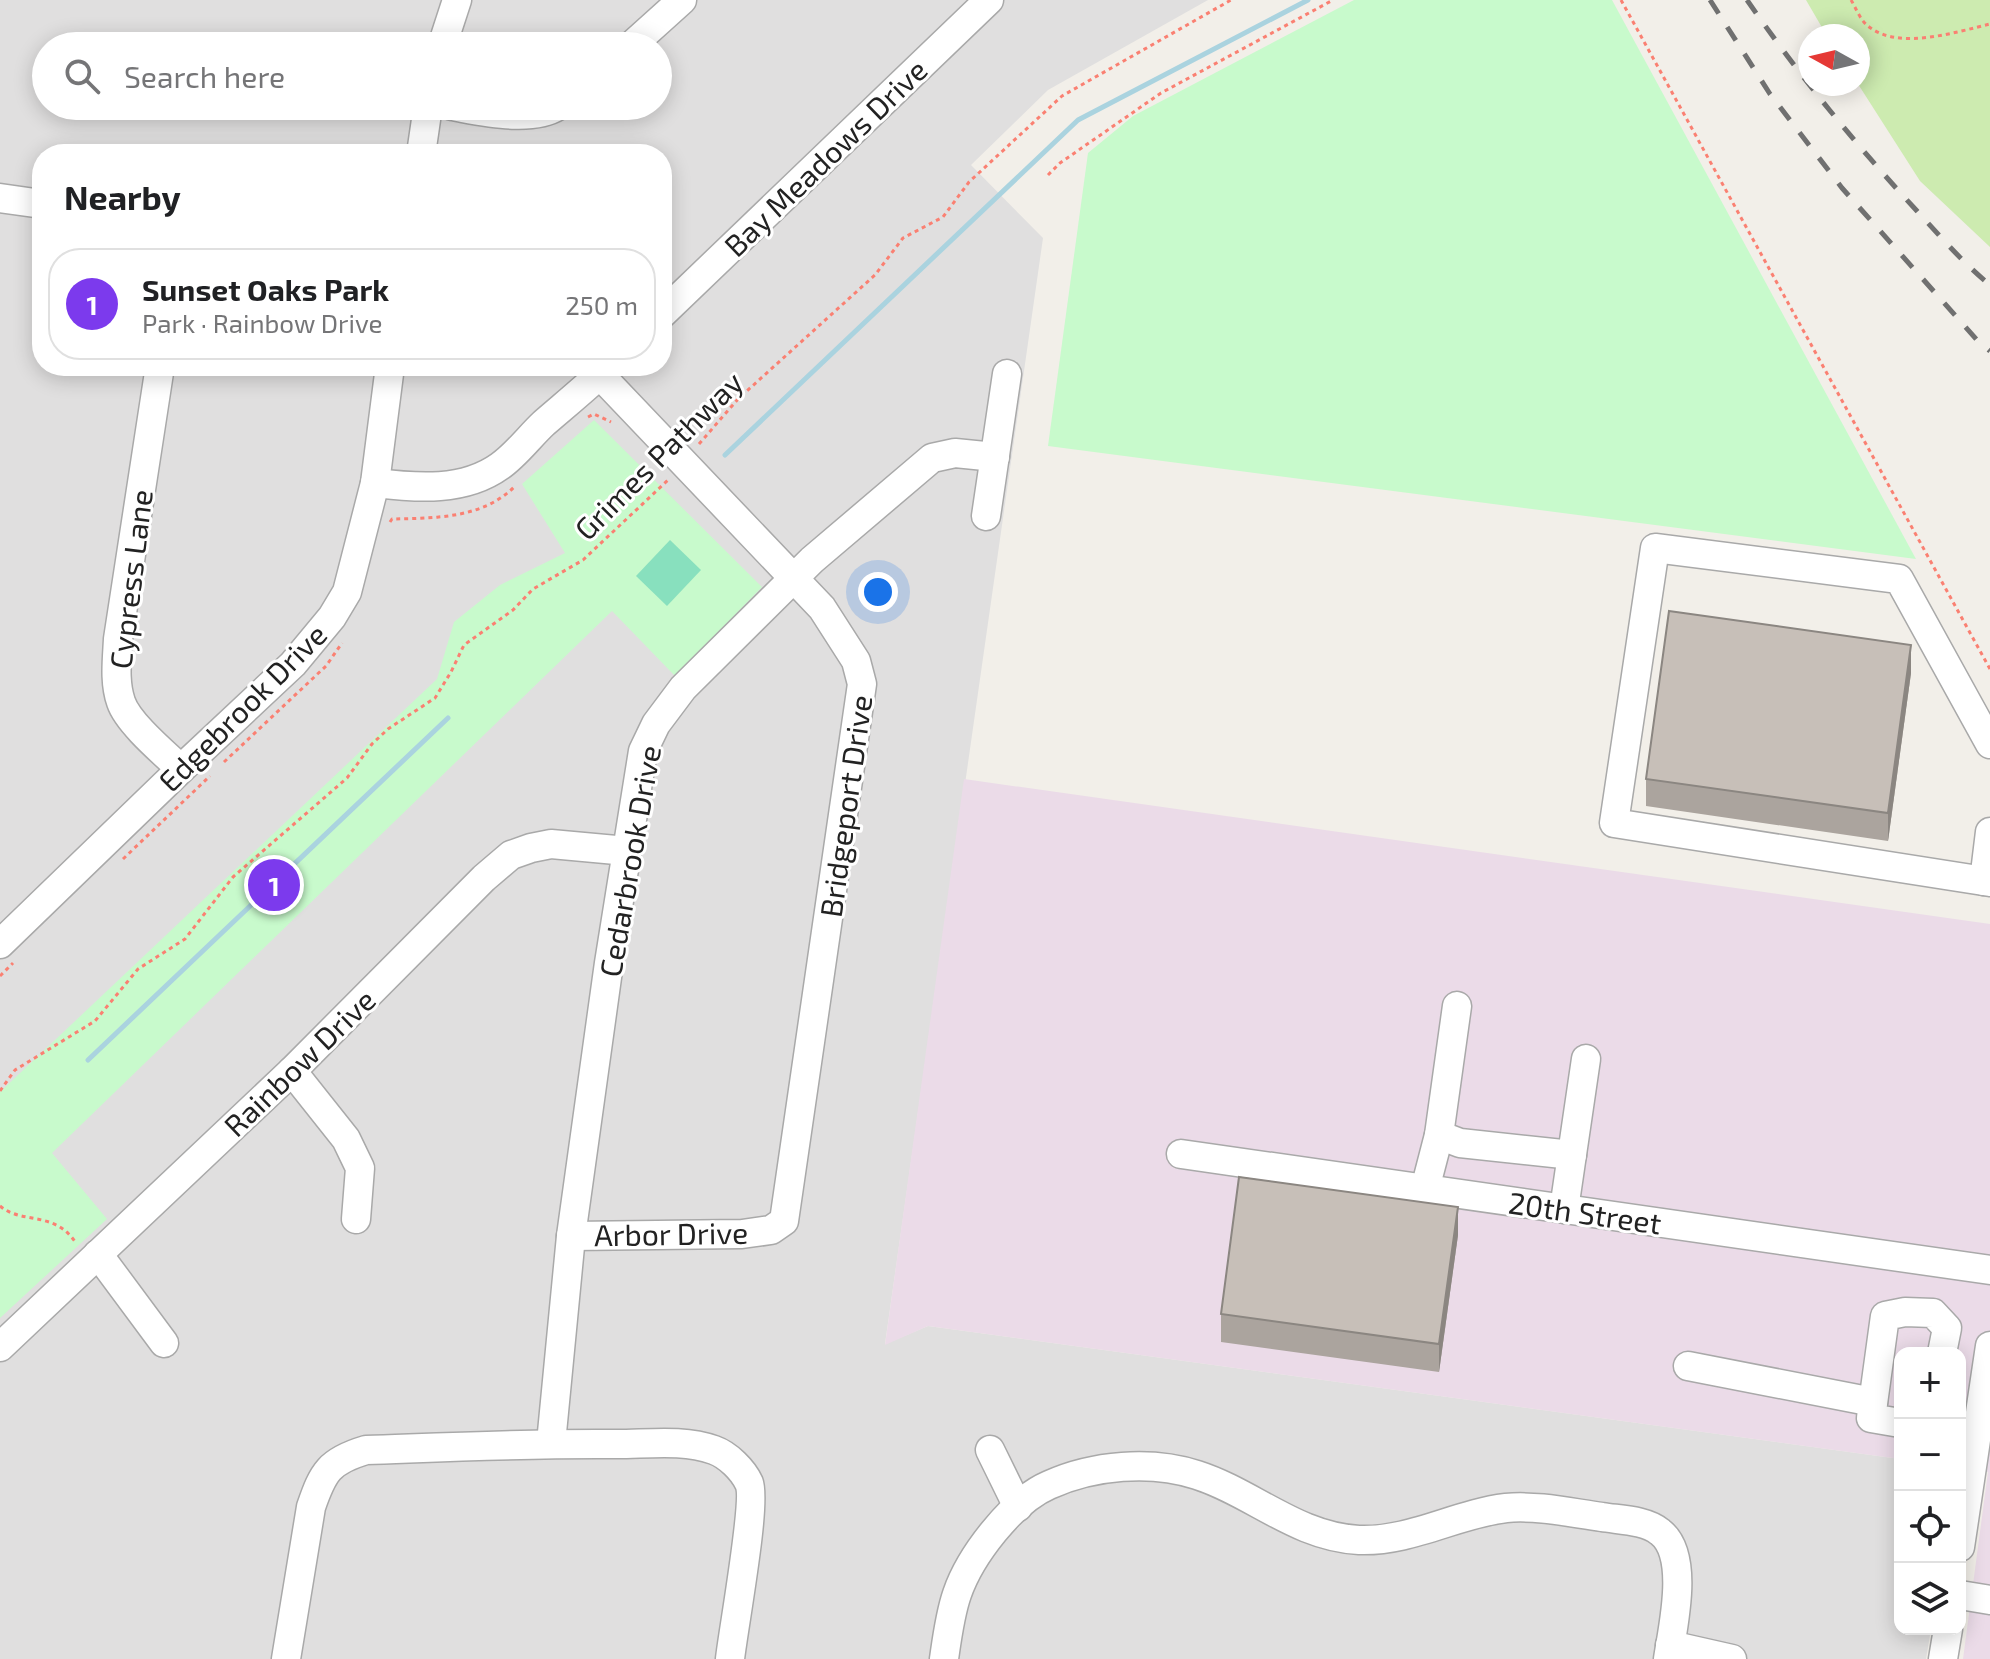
<!DOCTYPE html>
<meta charset="utf-8">
<style>
body{margin:0;font-family:"Exo 2",sans-serif;background:#f6f6f6;color:#202124}
.controls{position:absolute;right:24px;bottom:24px;display:grid;overflow:hidden;border-radius:16px;box-shadow:0 4px 20px #0003}
.controls button{width:72px;height:72px;display:grid;place-items:center;padding:0;border:0;border-bottom:2px solid #e0e0e0;background:#fff;color:#202124;font:40px sans-serif}
.compass{position:absolute;left:1798px;top:24px;width:72px;height:72px;border-radius:50%;background:#fff;box-shadow:0 4px 20px #0003;rotate:278deg}
.you{position:absolute;left:878px;top:592px;width:28px;height:28px;margin:-20px;border:6px solid #fff;border-radius:50%;background:#1a73e8;box-shadow:0 0 0 12px #1a73e833}
.badge{display:grid;place-items:center;width:52px;height:52px;border-radius:50%;background:#7c3aed;color:#fff;font-size:26px;font-weight:700}
.pin{position:absolute;translate:-50% -50%;border:4px solid #fff;box-shadow:0 2px 8px #0006}
.list{margin:0;padding:0;list-style:none}
h2{display:flex;justify-content:space-between;align-items:center;height:104px;margin:0;padding:0 32px;font-size:34px}
h2 small{font-size:26px;font-weight:400;color:#757577}
.list li{display:grid;grid-template-columns:52px 1fr auto;gap:24px;align-items:center;box-sizing:border-box;height:112px;margin:0 16px 16px;padding:0 16px;border:2px solid #e0e0e0;border-radius:32px}
.list b{display:block;font-size:30px;white-space:nowrap}
.list p{margin:0;font-size:26px;white-space:nowrap;color:#757577}
.list em{font-size:26px;font-style:normal;color:#757577}
.icon{flex:none;width:44px;height:44px;fill:none;stroke:currentColor;stroke-width:2;stroke-linecap:round;stroke-linejoin:round}
.map{position:relative;flex:none;width:1990px;height:1659px;overflow:hidden}
.search{position:absolute;background:#fff;box-shadow:0 4px 20px #0003;left:32px;top:32px;width:640px;height:88px;display:flex;align-items:center;gap:20px;box-sizing:border-box;padding:0 28px;border-radius:44px;color:#757577;font-size:30px}
.panel{position:absolute;background:#fff;box-shadow:0 4px 20px #0003;left:32px;top:144px;width:640px;height:232px;border-radius:32px}
.map>svg:first-child{display:block}
</style>
<div class="map">
<svg width="1990" height="1659" viewBox="0 0 1990 1659">
<rect width="100%" height="100%" fill="#f2efe9"/>
<!-- residential -->
<path fill="#e0dfdf" fill-rule="evenodd" d="M 0,0 L 1208,0 L 1048,90 L 971,165 L 1043,238 L 885,1344 L 928,1326 L 1900,1459 L 1900,1629 L 1931,1629 L 1926,1659 L 0,1659 ZM 46,46 L 658,46 L 658,106 L 46,106 ZM 42,154 L 662,154 L 662,366 L 42,366 Z"/>
<!-- industrial -->
<polygon fill="#ebdbe8" points="964,779 1990,924 1990,1659 1963,1659 1988,1472 1960,1468 1960,1353 1900,1353 1900,1459 928,1326 885,1345"/>
<!-- grass -->
<polygon fill="#cdebb0" points="1806,0 1990,0 1990,247 1920,181 1858,84 1858,36 1827,36"/>
<!-- park -->
<g fill="#c8facc">
<polygon points="1354,0 1612,0 1916,559 1048,446 1088,153 1133,116"/>
<polygon points="594,420 762,587 675,676 612,611 52,1153 107,1219 0,1318 0,1092 437,679 454,622 500,585 565,553 522,484"/>
</g>
<!-- pitch -->
<polygon fill="#88e0be" points="670,540 701,570 667,606 636,576"/>
<g fill="none" stroke-linecap="round" stroke-linejoin="round">
<!-- stream -->
<g stroke="#aad3df" stroke-width="5">
<polyline points="725,455 1078,120 1308,0"/>
<polyline points="88,1060 448,718"/>
</g>
<!-- minor casing -->
<g stroke="#a9a9a9" stroke-width="31">
<g id="minor">
<polyline points="442,46 457,0"/>
<polyline points="631,46 682,0"/>
<path d="M 452,106 C 481,111 531,123 558,106"/>
<polyline points="421,154 428,106"/>
<polyline points="0,198 42,204"/>
<polyline points="662,314 989,0"/>
<path d="M 160,366 L 118,639 C 117,660 114,682 121,702 C 128,723 164,753 181,769"/>
<path d="M 375,483 C 417,488 464,492 500,466 C 516,455 529,437 544,423 C 566,404 588,386 609,366"/>
<polyline points="986,516 1007,374"/>
<polyline points="1990,744 1899,579 1655,548 1614,823 1990,882"/>
<polyline points="1984,881 1990,832"/>
<polyline points="0,944 181,769 293,664 332,617 347,592 375,483 390,366"/>
<polyline points="1457,1006 1439,1135 1460,1143 1572,1155"/>
<polyline points="292,1071 346,1139 360,1168 356,1219"/>
<polyline points="1181,1154 1990,1270"/>
<polyline points="1425,1189 1439,1135"/>
<polyline points="1564,1209 1586,1059"/>
<polyline points="571,1236 742,1234 771,1230 784,1221 862,684 856,661 822,608 600,375"/>
<polyline points="98,1254 164,1343"/>
<polyline points="0,1347 292,1071 484,878 511,855 531,848 551,844 627,851"/>
<polyline points="1688,1366 1873,1402"/>
<polyline points="1900,1423 1871,1418 1885,1316 1905,1312 1933,1313 1947,1328 1942,1353"/>
<polyline points="551,1443 571,1236 609,963 643,751 656,724 683,688 812,560 932,458 955,453 995,457"/>
<polyline points="990,1450 1018,1507"/>
<polyline points="1960,1547 1990,1346"/>
<polyline points="1960,1595 1990,1600"/>
<polyline points="1670,1645 1732,1659"/>
<path d="M 286,1659 L 311,1507 C 323,1472 329,1461 366,1450 C 450,1447 533,1443 617,1444 C 648,1444 684,1439 714,1450 C 728,1455 743,1470 749,1483 C 757,1501 733,1631 730,1659"/>
<path d="M 944,1659 C 947,1638 950,1614 957,1594 C 970,1556 1012,1501 1049,1485 C 1093,1465 1151,1460 1197,1475 C 1253,1493 1297,1537 1359,1540 C 1410,1542 1456,1514 1506,1508 C 1537,1505 1572,1513 1602,1517 C 1620,1520 1646,1520 1660,1532 C 1690,1555 1673,1626 1668,1659"/>
<polyline points="1943,1659 1948,1629"/>
</g>
</g>
<!-- path -->
<g stroke="#fa8072" stroke-width="3" stroke-dasharray="4 4" stroke-linecap="butt">
<polyline points="1621,0 1990,669"/>
<path d="M 1851,0 C 1856,8 1860,20 1868,26 C 1898,51 1956,32 1990,24"/>
<polyline points="1048,175 1060,163 1161,93 1333,0"/>
<polyline points="588,417 594,414 611,422"/>
<polyline points="699,444 738,399 875,275 903,238 943,217 969,182 1062,96 1231,0"/>
<path d="M 390,522 L 392,519 C 434,518 484,519 516,485"/>
<polyline points="224,762 326,666 342,643"/>
<polyline points="123,859 210,776"/>
<polyline points="0,976 13,963"/>
<polyline points="0,1091 15,1070 95,1021 138,969 185,939 233,877 347,778 372,744 388,729 435,698 451,672 464,645 513,610 533,589 583,560 668,480"/>
<path d="M 0,1206 C 23,1225 54,1210 76,1243"/>
</g>
<!-- minor -->
<use href="#minor" stroke="#fff" stroke-width="28"/>
<!-- rail -->
<g stroke="#707070" stroke-width="5" stroke-dasharray="16 16" stroke-linecap="butt">
<polyline points="1710,0 1770,94 1842,188 1977,340 1990,351"/>
<path d="M 1747,0 C 1798,74 1856,145 1917,211 C 1940,236 1963,263 1990,285"/>
</g>
</g>
<!-- wall -->
<g fill="#aba49e">
<polygon points="1911,673 1888,841 1646,806 1646,779"/>
<polygon points="1458,1235 1439,1372 1221,1342 1221,1314"/>
</g>
<!-- shaded-wall -->
<g fill="#8b8681">
<polygon points="1911,645 1911,673 1888,841 1888,813"/>
<polygon points="1458,1207 1458,1235 1439,1372 1439,1344"/>
</g>
<!-- building -->
<g fill="#c7bfb8" stroke="#8b8681" stroke-width="2">
<polygon points="1669,611 1911,645 1888,813 1646,779"/>
<polygon points="1239,1177 1458,1207 1439,1344 1221,1314"/>
</g>
<g text-anchor="middle" dominant-baseline="central" stroke-width="6" stroke-linejoin="round" paint-order="stroke">
<!-- street labels -->
<g font-size="30" fill="#222" stroke="#fff">
<text transform="translate(825 157) rotate(-44)">Bay Meadows Drive</text>
<text transform="translate(658 455) rotate(-45)">Grimes Pathway</text>
<text transform="translate(130 579) rotate(-83)">Cypress Lane</text>
<text transform="translate(242 707) rotate(-45)">Edgebrook Drive</text>
<text transform="translate(845 806) rotate(-82)">Bridgeport Drive</text>
<text transform="translate(629 861) rotate(-80)">Cedarbrook Drive</text>
<text transform="translate(299 1062) rotate(-44)">Rainbow Drive</text>
<text transform="translate(1585 1212) rotate(8)">20th Street</text>
<text transform="translate(671 1233) rotate(-1)">Arbor Drive</text>
</g>
</g>
</svg>
<div class="controls">
<button>+</button>
<button>−</button>
<button><svg class="icon" aria-label="locate" viewBox="0 0 24 24"><circle cx="12" cy="12" r="6"/><path d="M12 2v4M12 18v4M2 12h4M18 12h4"/></svg></button>
<button><svg class="icon" aria-label="layers" viewBox="0 0 24 24"><path d="M12 4l9 5-9 5-9-5zM3 14l9 5 9-5"/></svg></button>
</div>
<svg class="compass" viewBox="-18 -18 36 36"><path d="M0-13l5 13h-10z" fill="#e53935"/><path d="M0 13l5-13h-10z" fill="#757577"/></svg>
<div class="you"></div>
<div class="pin badge" style="left:274px;top:885px">1</div>
<div class="search"><svg class="icon" aria-label="search" viewBox="0 0 24 24"><circle cx="10" cy="10" r="6"/><path d="M15 15l6 6"/></svg>Search here</div>
<section class="panel">
<h2>Nearby<small></small></h2>
<ul class="list">
<li><span class="badge">1</span><div><b>Sunset Oaks Park</b><p>Park · Rainbow Drive</p></div><em>250 m</em></li>
</ul>
</section>
</div>
